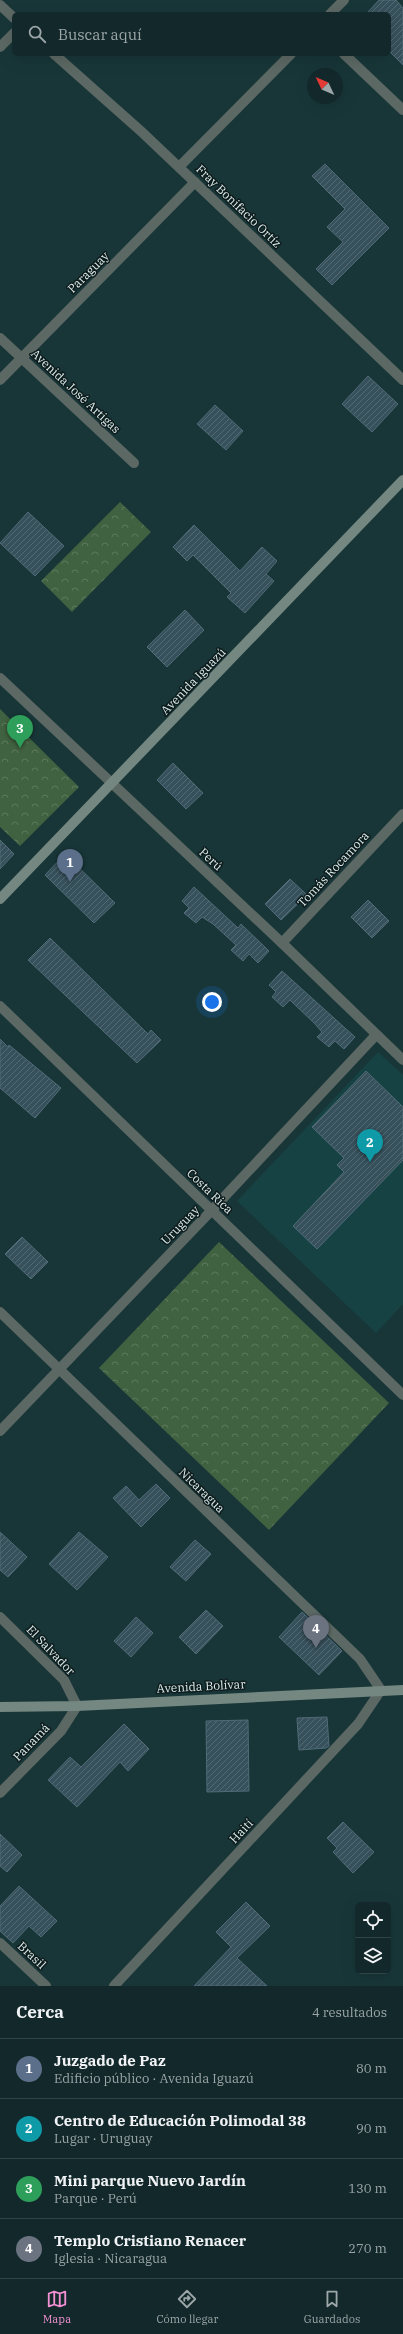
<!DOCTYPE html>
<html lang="es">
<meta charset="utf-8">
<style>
body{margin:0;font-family:"IBM Plex Serif",serif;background:#1b3032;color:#f1f3f6}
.controls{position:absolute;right:12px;bottom:12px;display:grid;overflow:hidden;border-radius:6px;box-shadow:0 4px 16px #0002}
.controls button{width:36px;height:36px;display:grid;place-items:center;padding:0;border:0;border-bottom:1px solid #314447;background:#12282a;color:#f1f3f6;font:20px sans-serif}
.compass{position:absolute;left:307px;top:68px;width:36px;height:36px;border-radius:50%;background:#12282a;box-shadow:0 4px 16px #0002;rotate:314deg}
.you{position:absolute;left:212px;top:1002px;width:14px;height:14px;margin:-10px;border:3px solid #fff;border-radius:50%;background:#1a73e8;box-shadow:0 0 0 6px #1a73e833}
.badge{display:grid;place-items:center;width:26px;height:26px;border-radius:50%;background:#f491d4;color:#fff;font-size:13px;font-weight:700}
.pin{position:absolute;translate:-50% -33px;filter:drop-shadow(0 1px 2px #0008)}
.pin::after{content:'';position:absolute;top:21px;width:14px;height:12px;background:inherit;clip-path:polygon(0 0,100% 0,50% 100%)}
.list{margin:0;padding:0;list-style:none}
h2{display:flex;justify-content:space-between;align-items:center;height:52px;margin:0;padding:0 16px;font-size:17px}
h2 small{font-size:13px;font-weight:400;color:#9ca6a8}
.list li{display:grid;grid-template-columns:26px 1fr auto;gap:12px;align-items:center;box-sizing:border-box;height:60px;padding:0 16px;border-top:1px solid #314447}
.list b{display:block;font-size:15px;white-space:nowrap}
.list p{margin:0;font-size:13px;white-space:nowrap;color:#9ca6a8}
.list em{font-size:13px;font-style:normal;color:#9ca6a8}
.icon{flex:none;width:22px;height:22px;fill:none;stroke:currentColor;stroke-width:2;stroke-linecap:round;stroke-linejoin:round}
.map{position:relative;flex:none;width:403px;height:1986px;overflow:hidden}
.search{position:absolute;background:#12282a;box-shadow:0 4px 16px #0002;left:12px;right:12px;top:12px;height:44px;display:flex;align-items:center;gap:10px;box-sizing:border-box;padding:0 14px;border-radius:6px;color:#9ca6a8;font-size:15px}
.sheet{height:292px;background:#12282a}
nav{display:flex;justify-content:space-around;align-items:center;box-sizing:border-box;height:56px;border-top:1px solid #314447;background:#12282a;font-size:11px;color:#9ca6a8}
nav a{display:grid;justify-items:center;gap:2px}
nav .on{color:#f491d4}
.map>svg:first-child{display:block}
</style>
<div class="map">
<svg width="403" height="1986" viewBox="0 0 403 1986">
<defs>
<pattern id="park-crowns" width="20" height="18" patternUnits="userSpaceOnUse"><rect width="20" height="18" fill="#416240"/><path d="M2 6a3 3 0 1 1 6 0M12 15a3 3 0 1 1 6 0" fill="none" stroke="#5c795c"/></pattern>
<pattern id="building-hatch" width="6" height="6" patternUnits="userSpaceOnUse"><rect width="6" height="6" fill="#37515c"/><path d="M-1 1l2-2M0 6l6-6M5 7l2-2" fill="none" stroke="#536a74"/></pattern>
</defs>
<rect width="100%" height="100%" fill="#183638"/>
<!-- built -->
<polygon fill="#174244" points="378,1052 403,1075 403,1304 376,1333 237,1201"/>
<!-- park -->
<g fill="url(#park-crowns)">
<polygon points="120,502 151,532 72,612 41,581"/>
<polygon points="0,709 79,787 20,846 0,827"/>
<polygon points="219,1242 389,1403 269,1530 99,1368"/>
</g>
<!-- building -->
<g fill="url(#building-hatch)" stroke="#506b77">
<polygon points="379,0 396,0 403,8 403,65 389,51 389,14 366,14"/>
<polygon points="325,164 389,228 332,285 316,269 343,242 327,227 345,209 312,176"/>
<polygon points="368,376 398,404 372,432 342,404"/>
<polygon points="215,405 243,431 226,450 197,424"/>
<polygon points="28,512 64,546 35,576 0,543"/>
<polygon points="194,525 240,571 262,547 277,561 266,574 274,581 245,613 227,597 231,593 193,555 187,561 173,547"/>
<polygon points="185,610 204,630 167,667 147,647"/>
<polygon points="173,763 203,793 186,809 157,780"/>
<polygon points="0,840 14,854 0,869"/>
<polygon points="65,854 115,903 94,923 45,875"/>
<polygon points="290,879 307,895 281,920 265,904"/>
<polygon points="194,887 238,928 241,924 269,951 258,963 249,954 243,961 231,950 236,945 213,924 202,917 196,923 184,913 189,908 182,901"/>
<polygon points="368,900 389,921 372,938 351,917"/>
<polygon points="50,938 148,1034 151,1030 161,1040 137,1063 28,960"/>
<polygon points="282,971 355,1037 344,1049 335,1041 329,1047 317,1037 322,1032 315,1024 290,1000 283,1007 272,997 276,992 269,985"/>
<polygon points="0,1039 8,1047 9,1045 61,1088 35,1118 0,1088"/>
<polygon points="366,1071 403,1107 403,1160 317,1249 293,1226 344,1172 337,1165 344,1158 312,1127"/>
<polygon points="22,1237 48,1262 31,1279 5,1254"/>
<polygon points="156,1484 170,1498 141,1527 113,1498 126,1486 139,1500"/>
<polygon points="0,1532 27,1557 8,1577 0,1570"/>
<polygon points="79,1532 108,1557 77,1590 49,1564"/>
<polygon points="195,1540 211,1554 186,1581 170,1567"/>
<polygon points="206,1610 223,1626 196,1654 179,1637"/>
<polygon points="302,1612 342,1651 319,1675 279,1637"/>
<polygon points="136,1617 153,1633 131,1657 114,1641"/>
<polygon points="327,1717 329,1746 326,1748 299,1750 297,1718"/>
<polygon points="248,1720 249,1791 207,1792 206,1721"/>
<polygon points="124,1724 149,1749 128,1771 120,1762 77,1807 48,1780 70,1757 81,1767"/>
<polygon points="343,1822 374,1852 353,1873 333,1852 337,1848 327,1838"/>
<polygon points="0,1834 22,1855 7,1872 0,1866"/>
<polygon points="19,1886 57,1921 41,1937 29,1926 13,1943 0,1931 0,1906"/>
<polygon points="246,1902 270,1926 237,1958 267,1986 194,1986 231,1947 216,1932"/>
</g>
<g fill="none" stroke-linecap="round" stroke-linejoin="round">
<!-- street -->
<g stroke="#5c6864" stroke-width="10">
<polyline points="0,5 14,18"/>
<polyline points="330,14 344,0"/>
<polyline points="0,47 14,33"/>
<polyline points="54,54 143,133 403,380"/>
<polyline points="344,54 403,110"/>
<polyline points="179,167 291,54"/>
<polyline points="0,338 134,463"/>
<polyline points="0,380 195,182"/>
<polyline points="0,678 282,943 403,1060"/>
<polyline points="282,943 403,814"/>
<polyline points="0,1006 403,1395"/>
<polyline points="0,1312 360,1659 381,1690 358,1724 114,1986"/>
<polyline points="0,1431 211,1211 376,1035"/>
<polyline points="0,1617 64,1680 77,1706 61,1731 0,1793"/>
<polyline points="0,1943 46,1986"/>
</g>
<!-- secondary -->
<g stroke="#748780" stroke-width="10">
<polyline points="0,899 403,480"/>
<polyline points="0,1707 77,1706 403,1690"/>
</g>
</g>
<g text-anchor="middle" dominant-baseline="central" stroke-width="3" stroke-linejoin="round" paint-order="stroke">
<!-- street labels -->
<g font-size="12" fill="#dbeded" stroke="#0e1b1c">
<text transform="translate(239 206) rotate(44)">Fray Bonifacio Ortíz</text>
<text transform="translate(88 272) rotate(-45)">Paraguay</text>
<text transform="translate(76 391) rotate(43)">Avenida José Artigas</text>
<text transform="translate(193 681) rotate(-46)">Avenida Iguazú</text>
<text transform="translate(211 859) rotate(43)">Perú</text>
<text transform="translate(333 869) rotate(-47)">Tomás Rocamora</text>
<text transform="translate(210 1191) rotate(44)">Costa Rica</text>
<text transform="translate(180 1225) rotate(-46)">Uruguay</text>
<text transform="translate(202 1490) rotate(44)">Nicaragua</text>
<text transform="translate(51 1650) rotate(46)">El Salvador</text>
<text transform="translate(201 1686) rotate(-3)">Avenida Bolívar</text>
<text transform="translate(31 1742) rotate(-46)">Panamá</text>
<text transform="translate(241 1831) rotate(-47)">Haití</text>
<text transform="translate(32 1955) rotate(43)">Brasil</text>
</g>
</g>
</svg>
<div class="controls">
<button><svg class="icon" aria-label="locate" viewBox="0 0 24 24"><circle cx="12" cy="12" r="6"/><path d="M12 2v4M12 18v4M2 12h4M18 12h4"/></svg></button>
<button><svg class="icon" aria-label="layers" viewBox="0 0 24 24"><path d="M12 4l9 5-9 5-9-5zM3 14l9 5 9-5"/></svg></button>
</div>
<svg class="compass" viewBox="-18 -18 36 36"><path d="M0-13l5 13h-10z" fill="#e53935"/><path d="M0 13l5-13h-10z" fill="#9ca6a8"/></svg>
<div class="you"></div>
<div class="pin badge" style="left:70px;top:882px;background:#5c6f8a">1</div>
<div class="pin badge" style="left:370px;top:1162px;background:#0f9aa8">2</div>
<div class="pin badge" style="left:20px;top:748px;background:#2e9e5b">3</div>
<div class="pin badge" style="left:316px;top:1648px;background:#6b7280">4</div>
<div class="search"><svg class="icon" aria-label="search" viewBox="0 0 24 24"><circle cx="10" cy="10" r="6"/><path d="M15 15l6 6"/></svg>Buscar aquí</div>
</div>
<section class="sheet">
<h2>Cerca<small>4 resultados</small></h2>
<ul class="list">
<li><span class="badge" style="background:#5c6f8a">1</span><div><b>Juzgado de Paz</b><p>Edificio público · Avenida Iguazú</p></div><em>80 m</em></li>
<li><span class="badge" style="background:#0f9aa8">2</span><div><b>Centro de Educación Polimodal 38</b><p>Lugar · Uruguay</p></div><em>90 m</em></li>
<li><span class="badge" style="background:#2e9e5b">3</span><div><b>Mini parque Nuevo Jardín</b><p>Parque · Perú</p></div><em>130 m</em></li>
<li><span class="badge" style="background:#6b7280">4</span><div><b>Templo Cristiano Renacer</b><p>Iglesia · Nicaragua</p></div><em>270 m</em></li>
</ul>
</section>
<nav>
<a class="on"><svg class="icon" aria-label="map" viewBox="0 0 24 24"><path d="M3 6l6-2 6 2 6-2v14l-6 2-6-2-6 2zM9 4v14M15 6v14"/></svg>Mapa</a>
<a><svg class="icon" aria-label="directions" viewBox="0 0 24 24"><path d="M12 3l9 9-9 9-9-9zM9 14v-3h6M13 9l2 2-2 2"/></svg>Cómo llegar</a>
<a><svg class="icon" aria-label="saved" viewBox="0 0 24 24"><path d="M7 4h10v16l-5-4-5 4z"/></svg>Guardados</a>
</nav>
